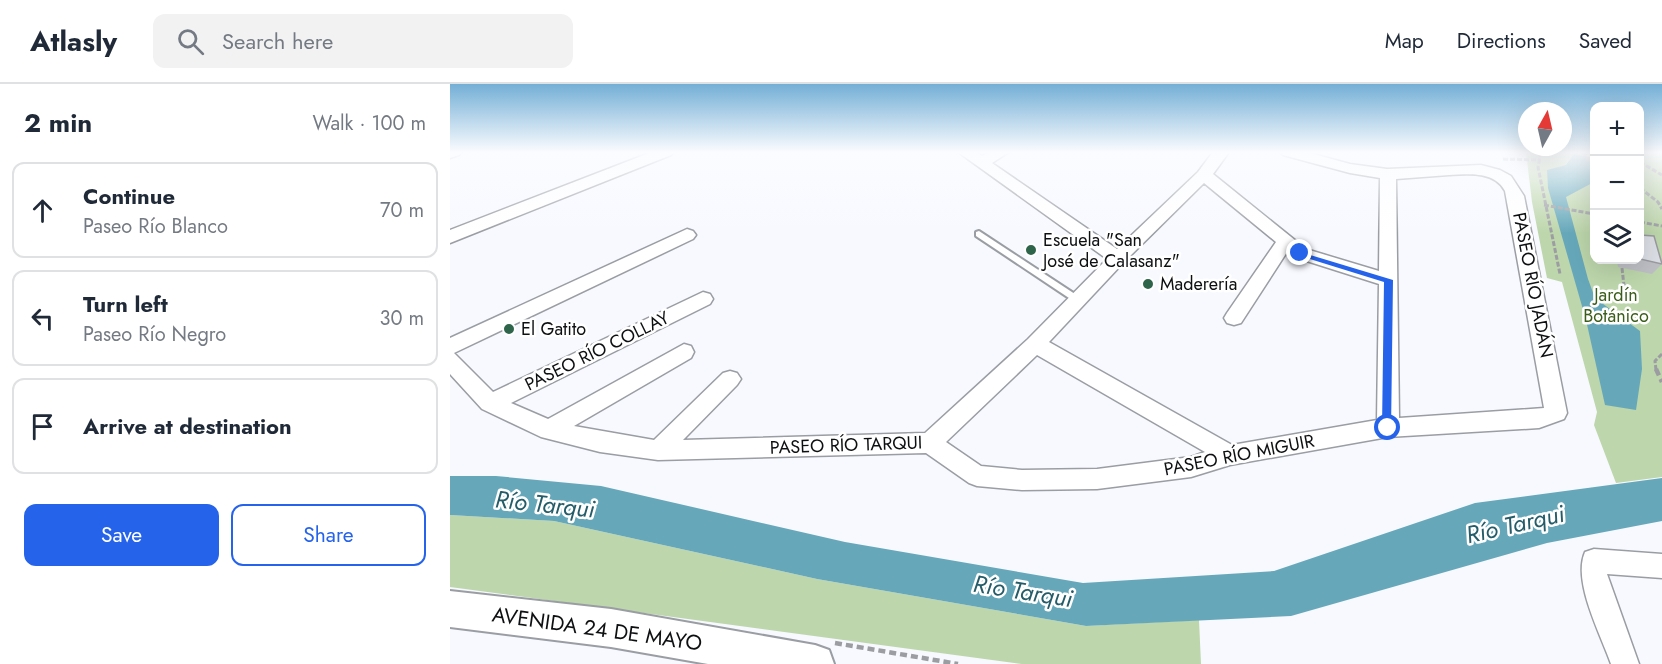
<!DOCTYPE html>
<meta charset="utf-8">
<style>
body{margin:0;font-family:Jost,sans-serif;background:#f2f2f3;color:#1f2937}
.controls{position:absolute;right:18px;top:18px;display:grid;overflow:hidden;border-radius:12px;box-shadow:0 6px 24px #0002}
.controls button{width:54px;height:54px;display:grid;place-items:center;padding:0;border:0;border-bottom:2px solid #e0e1e3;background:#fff;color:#1f2937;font:30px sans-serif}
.compass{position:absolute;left:1068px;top:18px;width:54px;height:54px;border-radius:50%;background:#fff;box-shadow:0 6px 24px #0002;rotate:8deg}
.stop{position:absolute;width:18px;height:18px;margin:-14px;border:4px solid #2563eb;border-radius:50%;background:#fff}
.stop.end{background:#2563eb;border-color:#fff;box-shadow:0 2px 6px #0008}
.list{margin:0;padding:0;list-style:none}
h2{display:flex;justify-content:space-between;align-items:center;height:78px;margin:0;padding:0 24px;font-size:26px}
h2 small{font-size:20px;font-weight:400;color:#747a83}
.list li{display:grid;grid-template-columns:39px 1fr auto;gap:18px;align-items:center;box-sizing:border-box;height:96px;margin:0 12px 12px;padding:0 12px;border:2px solid #e0e1e3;border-radius:12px}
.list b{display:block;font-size:22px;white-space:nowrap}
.list p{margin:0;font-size:20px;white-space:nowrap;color:#747a83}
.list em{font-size:20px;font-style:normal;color:#747a83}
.actions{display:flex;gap:12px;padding:18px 24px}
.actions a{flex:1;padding:14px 0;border:2px solid #2563eb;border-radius:12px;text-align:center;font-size:21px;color:#2563eb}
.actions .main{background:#2563eb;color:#fff}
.icon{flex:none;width:33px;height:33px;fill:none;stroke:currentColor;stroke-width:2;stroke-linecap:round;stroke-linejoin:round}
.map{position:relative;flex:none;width:1212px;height:580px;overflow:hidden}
header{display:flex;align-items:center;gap:36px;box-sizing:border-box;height:84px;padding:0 30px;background:#fff;border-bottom:2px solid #e0e1e3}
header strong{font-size:28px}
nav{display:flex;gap:33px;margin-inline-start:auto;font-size:21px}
.search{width:420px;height:54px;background:#f2f2f3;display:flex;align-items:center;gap:15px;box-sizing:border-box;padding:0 21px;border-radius:12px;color:#747a83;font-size:22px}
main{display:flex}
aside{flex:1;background:#fff}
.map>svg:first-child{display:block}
</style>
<header>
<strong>Atlasly</strong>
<div class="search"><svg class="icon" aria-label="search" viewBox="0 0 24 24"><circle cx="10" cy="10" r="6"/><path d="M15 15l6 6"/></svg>Search here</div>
<nav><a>Map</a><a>Directions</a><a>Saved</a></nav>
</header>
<main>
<aside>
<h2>2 min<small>Walk · 100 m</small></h2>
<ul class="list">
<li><svg class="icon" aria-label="ahead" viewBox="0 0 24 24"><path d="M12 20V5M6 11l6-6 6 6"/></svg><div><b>Continue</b><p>Paseo Río Blanco</p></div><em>70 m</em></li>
<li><svg class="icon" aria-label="left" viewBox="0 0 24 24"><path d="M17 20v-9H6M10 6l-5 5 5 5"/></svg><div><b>Turn left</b><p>Paseo Río Negro</p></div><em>30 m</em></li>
<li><svg class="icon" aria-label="arrive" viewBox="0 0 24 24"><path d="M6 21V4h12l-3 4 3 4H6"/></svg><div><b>Arrive at destination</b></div></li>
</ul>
<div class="actions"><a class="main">Save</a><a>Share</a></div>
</aside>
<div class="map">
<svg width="1212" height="580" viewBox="0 0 1212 580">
<rect width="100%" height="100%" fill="#f7f9ff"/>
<!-- green -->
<g fill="#bdd6ab">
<polygon points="1076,68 1144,68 1144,176 1190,176 1190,68 1212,68 1212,393 1166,399 1144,341 1147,328 1112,198 1097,194 1082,118"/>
<polygon points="0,431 104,437 367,495 636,542 749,536 751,580 572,580 0,503"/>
</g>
<!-- water -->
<g fill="#66a8ba">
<polygon points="1124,70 1144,74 1144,98 1116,113 1138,195 1145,214 1190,247 1192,285 1186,326 1155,321 1136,236 1098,104 1097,86 1116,81"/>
<polygon points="0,392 46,392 151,402 395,458 633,499 824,487 1025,419 1212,394 1212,437 1097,459 841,532 636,542 367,495 104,437 0,431"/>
</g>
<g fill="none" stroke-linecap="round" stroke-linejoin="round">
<!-- lane casing -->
<g stroke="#9a9da3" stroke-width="4">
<polygon id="lane" points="529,147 631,214 633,216 631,218 625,218 526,152 526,148"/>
</g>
<!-- street casing -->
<g stroke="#9a9da3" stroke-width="3">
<g id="street">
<polygon points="0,68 12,68 9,71 0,74"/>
<polygon points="202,68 224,68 221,71 0,159 0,146"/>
<path d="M 508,68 L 526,68 L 532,72 L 540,68 L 559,68 L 542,79 L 667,165 L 748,88 L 763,68 L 779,68 L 763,90 L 856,165 L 929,187 L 930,94 L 900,89 L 833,71 L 830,68 L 856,68 L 900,80 L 937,85 L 1031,81 L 1050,86 L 1061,92 L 1074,112 L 1117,329 L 1114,335 L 1089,344 L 938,353 L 780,381 L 741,393 L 647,405 L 572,406 L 527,402 L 519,399 L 476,369 L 208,376 L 150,368 L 91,353 L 32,325 L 0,290 L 0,254 L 237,145 L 243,147 L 246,151 L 243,155 L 4,269 L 43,308 L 253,208 L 260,210 L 263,215 L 260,220 L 61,319 L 98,335 L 234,260 L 241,262 L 244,268 L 241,274 L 124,342 L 204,356 L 273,289 L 280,287 L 287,289 L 291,295 L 287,301 L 233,356 L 475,349 L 578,255 L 657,175 ZM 999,91 C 1018,90 1045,87 1055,107 L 1094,324 L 949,334 L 946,95 ZM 754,99 L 826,158 L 777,229 L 774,234 L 777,239 L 784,241 L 791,239 L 837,168 L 844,173 L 929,200 L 927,336 L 782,361 L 599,258 L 674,178 ZM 587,271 L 755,368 L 741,373 L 647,385 L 572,386 L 531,382 L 496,358 Z"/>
<path d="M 1144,465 L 1212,470 L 1212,494 L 1157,490 L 1189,580 L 1161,580 C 1151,551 1122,497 1135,468 Z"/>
</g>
</g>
<!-- secondary casing -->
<g stroke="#9a9da3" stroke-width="4">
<polygon id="secondary" points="0,507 161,525 365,561 379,566 384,580 258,580 161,563 0,543"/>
</g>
<!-- path-far1 -->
<g stroke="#9c9da2" stroke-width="3" stroke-dasharray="5 2" stroke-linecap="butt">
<polyline points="1091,68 1088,83 1110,190"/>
<polyline points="1132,68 1144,81"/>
<polyline points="1053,75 1091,76"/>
<polyline points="1190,78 1212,91"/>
<polyline points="1190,104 1208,118 1212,125"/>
<polyline points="1094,121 1144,130"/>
<polyline points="1190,138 1212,142"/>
<polyline points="1172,184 1174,202"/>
<polyline points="1206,286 1205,277 1212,270"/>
</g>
<!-- path -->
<g stroke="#9c9da2" stroke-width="4.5" stroke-dasharray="7 4" stroke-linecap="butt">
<polyline points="1206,285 1212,298"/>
<polyline points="385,559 508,580"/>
</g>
<!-- lane -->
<use href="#lane" fill="#fff" fill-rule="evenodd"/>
<!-- street -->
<use href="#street" fill="#fff" fill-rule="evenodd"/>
<!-- secondary -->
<use href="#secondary" fill="#fff" fill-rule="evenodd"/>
</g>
<!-- wall -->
<polygon fill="#bdbfc5" points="1190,151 1212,180 1202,190 1168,183 1167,176 1190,176"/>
<!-- building -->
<polygon fill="#dcdee5" stroke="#9a9ba0" stroke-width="1.5" points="1190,151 1204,152 1212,180 1190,175"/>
<!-- sky -->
<linearGradient id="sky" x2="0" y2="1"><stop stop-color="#74afd6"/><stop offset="0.46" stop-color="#fbfcff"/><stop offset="1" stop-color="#fbfcff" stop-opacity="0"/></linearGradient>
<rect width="1212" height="149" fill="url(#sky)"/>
<!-- route -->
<polygon fill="#2563eb" points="847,167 943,196 941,347 934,347 932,344 934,198 847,171"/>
<!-- markers -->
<g fill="#2e644a" stroke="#fff" stroke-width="2">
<circle cx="581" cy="166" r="6"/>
<circle cx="698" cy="200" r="6"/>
<circle cx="59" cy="245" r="6"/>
</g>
<g text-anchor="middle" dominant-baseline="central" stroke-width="5" stroke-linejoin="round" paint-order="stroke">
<!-- poi labels -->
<g font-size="18" fill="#0e0f11" stroke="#fff" text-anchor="start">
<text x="593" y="156">Escuela "San<tspan x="593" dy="21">José de Calasanz"</tspan></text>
<text x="710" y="200">Maderería</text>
<text x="71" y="245">El Gatito</text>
</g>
<!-- street labels -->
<g font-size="18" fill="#0e0f11" stroke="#fff">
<text transform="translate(1083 201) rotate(79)">PASEO RÍO JADÁN</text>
<text transform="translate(147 267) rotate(-26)">PASEO RÍO COLLAY</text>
<text transform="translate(396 361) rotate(-2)">PASEO RÍO TARQUI</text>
<text transform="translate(789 371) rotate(-11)">PASEO RÍO MIGUIR</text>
</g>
<!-- park labels -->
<g font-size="18" fill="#3c5d1a" stroke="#fff">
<text x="1166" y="211">Jardín<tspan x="1166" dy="21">Botánico</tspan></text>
</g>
<!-- near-street labels -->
<g font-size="21" fill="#0e0f11" stroke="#fff">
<text transform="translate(147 545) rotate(8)">AVENIDA 24 DE MAYO</text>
</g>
<!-- near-water labels -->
<g font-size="24" font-style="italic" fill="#255c69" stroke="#fff">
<text transform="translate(95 420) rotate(6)">Río Tarqui</text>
<text transform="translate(1065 440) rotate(-13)">Río Tarqui</text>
<text transform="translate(573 507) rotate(9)">Río Tarqui</text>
</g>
</g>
</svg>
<div class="controls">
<button>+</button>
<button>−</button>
<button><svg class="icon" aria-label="layers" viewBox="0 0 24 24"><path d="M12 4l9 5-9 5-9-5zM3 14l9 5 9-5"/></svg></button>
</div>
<svg class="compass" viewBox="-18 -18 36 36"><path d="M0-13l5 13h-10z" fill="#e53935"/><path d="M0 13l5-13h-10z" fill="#747a83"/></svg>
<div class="stop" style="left:938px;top:344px"></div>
<div class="stop end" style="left:850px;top:169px"></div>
</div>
</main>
